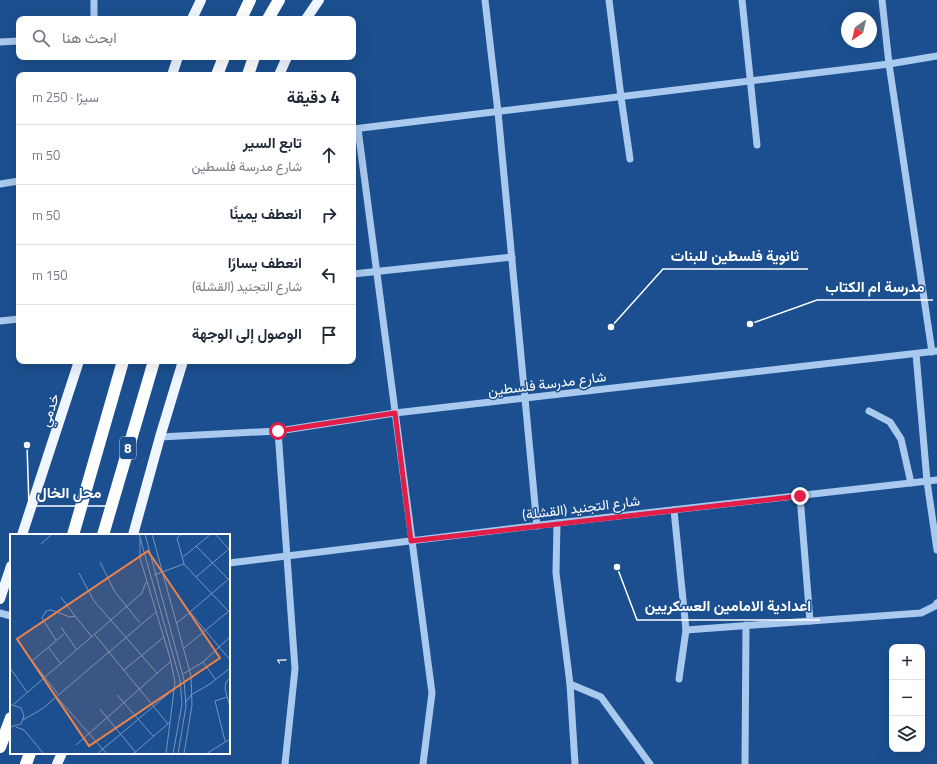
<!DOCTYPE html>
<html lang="ar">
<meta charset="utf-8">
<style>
body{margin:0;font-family:"Titillium Web",Vazirmatn,sans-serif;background:#f6f6f7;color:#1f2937;direction:rtl}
.controls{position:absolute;right:12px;bottom:12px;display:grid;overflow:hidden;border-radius:8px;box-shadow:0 4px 16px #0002}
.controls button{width:36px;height:36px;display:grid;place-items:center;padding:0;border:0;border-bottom:1px solid #e0e1e3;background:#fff;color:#1f2937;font:20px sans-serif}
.compass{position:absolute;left:841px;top:12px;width:36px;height:36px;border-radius:50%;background:#fff;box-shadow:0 4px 16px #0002;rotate:214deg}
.stop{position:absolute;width:12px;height:12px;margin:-9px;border:3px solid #e11d48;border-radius:50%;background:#fff}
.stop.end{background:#e11d48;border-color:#fff;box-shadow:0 1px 4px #0008}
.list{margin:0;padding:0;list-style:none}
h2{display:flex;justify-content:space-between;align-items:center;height:52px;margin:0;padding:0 16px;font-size:17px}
h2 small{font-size:13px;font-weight:400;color:#747a83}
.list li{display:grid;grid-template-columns:26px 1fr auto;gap:12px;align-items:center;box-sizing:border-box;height:60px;padding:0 16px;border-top:1px solid #e0e1e3}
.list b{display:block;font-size:15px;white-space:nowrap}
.list p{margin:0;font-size:13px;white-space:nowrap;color:#747a83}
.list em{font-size:13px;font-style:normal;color:#747a83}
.icon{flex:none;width:22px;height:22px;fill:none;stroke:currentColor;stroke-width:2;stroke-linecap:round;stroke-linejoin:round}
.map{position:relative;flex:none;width:937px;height:764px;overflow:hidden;direction:ltr}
.search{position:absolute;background:#fff;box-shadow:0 4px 16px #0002;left:16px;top:16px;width:340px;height:44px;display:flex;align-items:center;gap:10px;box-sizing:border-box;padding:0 14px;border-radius:8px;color:#747a83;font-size:15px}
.panel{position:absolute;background:#fff;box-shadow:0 4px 16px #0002;left:16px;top:72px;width:340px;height:292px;border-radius:8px;direction:rtl}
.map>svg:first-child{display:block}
</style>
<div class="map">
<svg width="937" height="764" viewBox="0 0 937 764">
<rect width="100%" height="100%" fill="#1b4f8f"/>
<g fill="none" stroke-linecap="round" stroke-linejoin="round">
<!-- minor -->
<g stroke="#a9c9ee" stroke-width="7">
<polyline points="94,0 94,19"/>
<polyline points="485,0 498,112 537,526"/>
<polyline points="609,0 621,97 630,159"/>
<polyline points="742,0 757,145"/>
<polyline points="882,0 889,64 932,352"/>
<polyline points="0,42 19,41"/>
<polyline points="353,129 889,64 937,56"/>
<polyline points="358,129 432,693 423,764"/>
<polyline points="0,184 19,181"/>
<polyline points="353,274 512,257"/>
<polyline points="0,321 19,319"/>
<polyline points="916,354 927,481 937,550"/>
<polyline points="869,411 890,422 901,439 911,483"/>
<polyline points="278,431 295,669 285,764"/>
<polyline points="160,437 278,431 395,413 937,351"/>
<polyline points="800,496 810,621"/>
<polyline points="674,510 686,630 679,679"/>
<polyline points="557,523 556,573 570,684 601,697 650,764"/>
<polyline points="229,563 557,523 937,480"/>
<polyline points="0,613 11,616"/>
<polyline points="686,630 921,613 935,606 937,603"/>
<polyline points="570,684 575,764"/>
<polyline points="745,764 746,625"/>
</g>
<!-- major -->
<g stroke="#f0f6ff" stroke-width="10">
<polyline points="192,19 201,0"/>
<polyline points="306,19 319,0"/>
<polyline points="172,75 178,57"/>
<polyline points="279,75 287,57"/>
<polyline points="22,535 79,361"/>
<polyline points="133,535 160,437 183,361"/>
<polyline points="0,599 11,566"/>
<polyline points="57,764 62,753"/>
</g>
<!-- highway -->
<g stroke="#fff" stroke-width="12">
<polyline points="241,19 250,0"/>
<polyline points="268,19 279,0"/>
<polyline points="217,75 224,57"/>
<polyline points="248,75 254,57"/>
<polyline points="73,535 123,361"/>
<polyline points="103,535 154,361"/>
<polyline points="0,747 11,718"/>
<polyline points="26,764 30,753"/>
</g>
</g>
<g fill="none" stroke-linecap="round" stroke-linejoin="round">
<!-- route -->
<polyline stroke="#e11d48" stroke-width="5" points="278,431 395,413 411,541 800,496"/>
</g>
<g text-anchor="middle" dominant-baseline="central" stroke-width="3" stroke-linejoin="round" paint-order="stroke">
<!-- shield labels -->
<rect fill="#1b4f8f" stroke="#bbcadd" stroke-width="1" x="120" y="437" width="16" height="22" rx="3"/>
<g font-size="13" font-weight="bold" fill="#fff">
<text x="128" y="448">8</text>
</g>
<!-- street labels -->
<g font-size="14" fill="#fff" stroke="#1b4f8f">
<text transform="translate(547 383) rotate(-7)">شارع مدرسة فلسطين</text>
<text transform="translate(49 410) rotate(-72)">خدمي</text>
<text transform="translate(581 507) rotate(-7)">شارع التجنيد (القشلة)</text>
<text transform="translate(281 661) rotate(-93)">1</text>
</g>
</g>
<!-- overview -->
<g transform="translate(10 534)">
<rect width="220" height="220" fill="#1b4f8f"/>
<path fill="none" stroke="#7695bc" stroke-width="1" d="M 129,0 L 170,146 L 172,170 L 163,220M 135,0 L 174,146 L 176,172 L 168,220M 142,0 L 181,142 L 182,171 L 174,220M 171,0 L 167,4 L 174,30 L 220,79M 205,0 L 220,16M 130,4 L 130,24 L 160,124 L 165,148 L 156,220M 31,10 L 42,0M 186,12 L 220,47M 173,23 L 201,0M 90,28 L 105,58 L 130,89M 69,39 L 84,67 L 147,139M 144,41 L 174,30M 186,43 L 220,14M 51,63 L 65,82M 180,78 L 220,126M 167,89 L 220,44M 51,93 L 67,116M 85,101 L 158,190M 46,106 L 32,84 L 36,77 L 41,76 L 60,83 L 65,82 L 82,103M 38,113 L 51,130M 174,114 L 219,77M 193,128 L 206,146M 0,134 L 17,158M 114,136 L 154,103M 173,140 L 193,128 L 220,103M 220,144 L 216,148 L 215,155 L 220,173M 48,160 L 22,127 L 54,100M 107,161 L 143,202M 46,162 L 97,220M 176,168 L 181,161 L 200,150 L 220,134M 0,170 L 11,174 L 14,182 L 11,190 L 0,193M 4,170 L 132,59 L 136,48M 90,175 L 127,220M 13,186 L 32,175 L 146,78M 6,193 L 14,196 L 34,220M 215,207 L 205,167 L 217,163M 66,211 L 161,127M 87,220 L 164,155M 123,220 L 160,188M 196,220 L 220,205"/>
<path fill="#ee8249" fill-opacity="0.15" stroke="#ee8249" stroke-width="2" d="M 138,17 L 210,124 L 79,212 L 7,105 Z"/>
<rect width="220" height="220" fill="none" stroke="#fff" stroke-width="2"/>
</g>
<!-- callouts -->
<path fill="none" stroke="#fff" stroke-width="1.5" d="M611 327L663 269H808M750 324L817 300H933M27 445L29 506H109M617 567L637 620H820"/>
<g fill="#fff" stroke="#1b4f8f" stroke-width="1.5">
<circle cx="611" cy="327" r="4"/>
<circle cx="750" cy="324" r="4"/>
<circle cx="27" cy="445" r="4"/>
<circle cx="617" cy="567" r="4"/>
</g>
<g font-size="15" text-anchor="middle" font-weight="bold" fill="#fff" stroke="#1b4f8f" stroke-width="3" stroke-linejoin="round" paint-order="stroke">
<text x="735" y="261">ثانوية فلسطين للبنات</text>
<text x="875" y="292">مدرسة ام الكتاب</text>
<text x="69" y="498">محل الخال</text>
<text x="728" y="611">اعدادية الامامين العسكريين</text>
</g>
</svg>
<div class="controls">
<button>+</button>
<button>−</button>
<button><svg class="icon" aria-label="layers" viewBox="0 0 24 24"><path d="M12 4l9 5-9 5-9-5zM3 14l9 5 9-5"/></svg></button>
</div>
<svg class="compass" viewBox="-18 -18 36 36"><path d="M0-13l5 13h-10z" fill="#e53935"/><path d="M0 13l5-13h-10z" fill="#747a83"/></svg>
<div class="stop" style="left:278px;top:431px"></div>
<div class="stop end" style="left:800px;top:496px"></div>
<div class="search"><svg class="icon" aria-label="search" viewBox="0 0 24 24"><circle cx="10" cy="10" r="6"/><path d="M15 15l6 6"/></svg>ابحث هنا</div>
<section class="panel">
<h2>4 دقيقة<small>سيرًا · 250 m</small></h2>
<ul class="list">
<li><svg class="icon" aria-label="ahead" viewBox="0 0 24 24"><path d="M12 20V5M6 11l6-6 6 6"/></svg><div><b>تابع السير</b><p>شارع مدرسة فلسطين</p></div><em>50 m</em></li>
<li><svg class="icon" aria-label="right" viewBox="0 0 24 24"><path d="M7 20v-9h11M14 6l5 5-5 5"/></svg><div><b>انعطف يمينًا</b></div><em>50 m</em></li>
<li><svg class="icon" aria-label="left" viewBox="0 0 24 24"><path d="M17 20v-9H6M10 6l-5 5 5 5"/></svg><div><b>انعطف يسارًا</b><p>شارع التجنيد (القشلة)</p></div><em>150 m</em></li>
<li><svg class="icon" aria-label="arrive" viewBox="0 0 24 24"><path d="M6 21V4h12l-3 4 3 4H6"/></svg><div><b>الوصول إلى الوجهة</b></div></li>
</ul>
</section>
</div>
